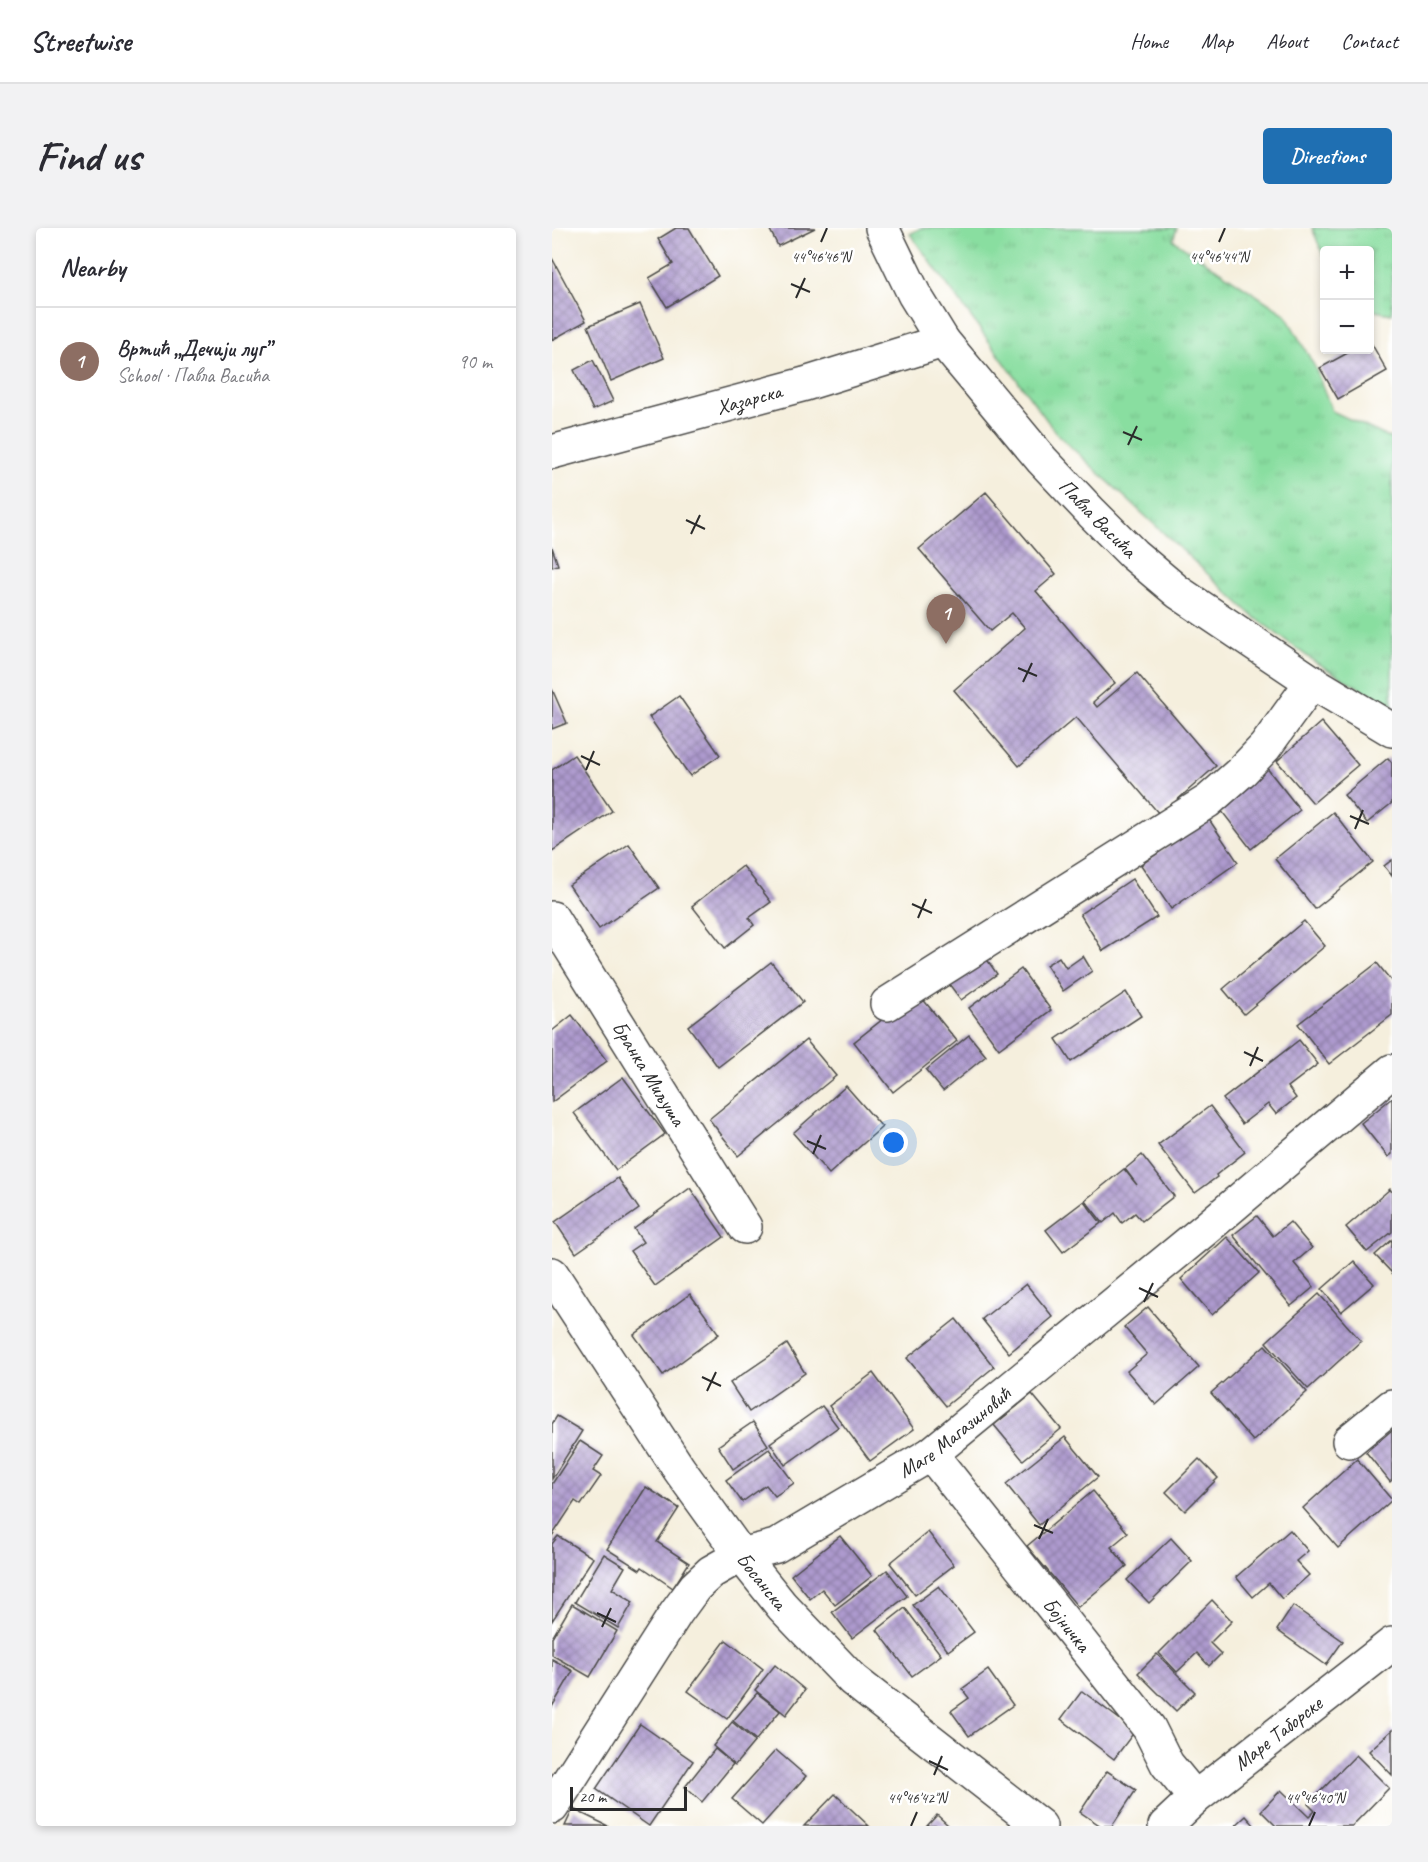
<!DOCTYPE html>
<meta charset="utf-8">
<style>
body{margin:0;font-family:Caveat,sans-serif;background:#f2f2f3;color:#2b2b33}
.controls{position:absolute;right:18px;top:18px;display:grid;overflow:hidden;border-radius:6px;box-shadow:0 3px 9px #0003}
.controls button{width:54px;height:54px;display:grid;place-items:center;padding:0;border:0;border-bottom:2px solid #e1e1e2;background:#fff;color:#2b2b33;font:30px sans-serif}
.scale{position:absolute;left:18px;bottom:15px;width:117px;box-sizing:border-box;padding-left:6px;border:3px solid #2b2b2b;border-top:0;font-size:16px;line-height:21px;white-space:nowrap;color:#2b2b2b;-webkit-text-stroke:4px #fff;paint-order:stroke}
.you{position:absolute;left:342px;top:915px;width:21px;height:21px;margin:-15px;border:4px solid #fff;border-radius:50%;background:#1a73e8;box-shadow:0 0 0 9px #1a73e833}
.badge{display:grid;place-items:center;width:39px;height:39px;border-radius:50%;background:#1f6fb2;color:#fff;font-size:20px;font-weight:700}
.pin{position:absolute;translate:-50% -50px;filter:drop-shadow(0 2px 3px #0008)}
.pin::after{content:'';position:absolute;top:32px;width:21px;height:18px;background:inherit;clip-path:polygon(0 0,100% 0,50% 100%)}
.list{margin:0;padding:0;list-style:none}
h2{display:flex;justify-content:space-between;align-items:center;height:78px;margin:0;padding:0 24px;font-size:26px}
h2 small{font-size:20px;font-weight:400;color:#7c7c81}
.list li{display:grid;grid-template-columns:39px 1fr auto;gap:18px;align-items:center;box-sizing:border-box;height:108px;padding:0 24px;border-top:2px solid #e1e1e2}
.list b{display:block;font-size:22px;white-space:nowrap}
.list p{margin:0;font-size:20px;white-space:nowrap;color:#7c7c81}
.list em{font-size:20px;font-style:normal;color:#7c7c81}
.map{position:relative;flex:none;width:840px;height:1598px;overflow:hidden;border-radius:6px}
header{display:flex;align-items:center;gap:36px;box-sizing:border-box;height:84px;padding:0 30px;background:#fff;border-bottom:2px solid #e1e1e2}
header strong{font-size:28px}
nav{display:flex;gap:33px;margin-inline-start:auto;font-size:21px}
.intro{display:flex;align-items:center;justify-content:space-between;box-sizing:border-box;height:144px;padding:0 36px}
h1{margin:0;font-size:42px}
.button{padding:15px 27px;border-radius:6px;background:#1f6fb2;color:#fff;font-size:21px;font-weight:700}
main{display:flex;gap:36px;padding:0 36px}
aside{flex:1;background:#fff;border-radius:6px;box-shadow:0 3px 9px #0003}
.map>svg:first-child{display:block}
</style>
<header>
<strong>Streetwise</strong>
<nav><a>Home</a><a>Map</a><a>About</a><a>Contact</a></nav>
</header>
<div class="intro"><h1>Find us</h1><a class="button">Directions</a></div>
<main>
<aside>
<h2>Nearby<small></small></h2>
<ul class="list">
<li><span class="badge" style="background:#8d6e63">1</span><div><b>Вртић „Дечији луг”</b><p>School · Павла Васића</p></div><em>90 m</em></li>
</ul>
</aside>
<div class="map">
<svg width="840" height="1598" viewBox="0 0 840 1598">
<defs>
<pattern id="grass-tufts" width="24" height="20" patternUnits="userSpaceOnUse" patternTransform="scale(1.5)"><rect width="24" height="20" fill="#89dea0"/><path d="M3 7l-1-3M5 7V3M7 7l1-3M15 17l-1-3M17 17v-4M19 17l1-3" fill="none" stroke="#76bf8a"/></pattern>
<pattern id="building-cross-hatch" width="8" height="8" patternUnits="userSpaceOnUse" patternTransform="scale(1.5)"><rect width="8" height="8" fill="#ad9ace"/><path d="M0 0l8 8M0 8l8-8" fill="none" stroke="#8d7ea7"/></pattern>
</defs>
<rect width="100%" height="100%" fill="#fff"/>
<filter id="ink" filterUnits="userSpaceOnUse"><feTurbulence type="fractalNoise" baseFrequency=".0167" numOctaves="2"/><feDisplacementMap in="SourceGraphic" scale="12" xChannelSelector="R" yChannelSelector="G"/><feConvolveMatrix kernelMatrix="1 2 1 2 8 2 1 2 1" color-interpolation-filters="sRGB"/></filter>
<filter id="wash" filterUnits="userSpaceOnUse"><feTurbulence type="fractalNoise" baseFrequency=".008" numOctaves="4" result="noise"/><feDisplacementMap in="SourceGraphic" scale="24" xChannelSelector="R" yChannelSelector="G"/><feGaussianBlur stdDeviation="1.35" result="paint"/><feColorMatrix in="noise" values="0 0 0 0 0 0 0 0 0 0 0 0 0 0 0 0 0 1.4 0 .05"/><feComposite in="paint" operator="in"/></filter>
<g filter="url(#wash)">
<rect width="100%" height="100%" fill="#f5efdd"/>
<!-- grass -->
<g fill="url(#grass-tufts)" stroke="#5a8466" stroke-width="1.5">
<polygon points="369,0 625,0 621,12 733,86 763,139 780,183 840,211 840,479 763,434 701,388 505,206 358,6"/>
<polygon points="760,0 840,0 840,86 818,82 818,22 772,22 772,29"/>
</g>
<g id="blocks">
<!-- building -->
<g fill="url(#building-cross-hatch)">
<polygon points="124,0 137,0 166,48 115,79 97,50 121,36 106,11"/>
<polygon points="217,0 263,0 226,18"/>
<polygon points="0,30 34,93 0,112"/>
<polygon points="88,76 112,130 59,153 36,98"/>
<polygon points="818,113 835,143 786,171 768,140 801,122 818,122"/>
<polygon points="41,132 61,173 41,182 22,142"/>
<polygon points="434,264 504,346 484,363 563,455 541,474 545,479 585,445 664,538 608,587 524,489 467,538 402,462 473,400 460,385 438,403 367,321"/>
<polygon points="0,319 6,337 0,339"/>
<polygon points="0,461 15,495 0,501"/>
<polygon points="127,468 168,527 138,548 97,489"/>
<polygon points="769,494 806,537 761,575 725,533"/>
<polygon points="22,527 60,583 0,623 0,542"/>
<polygon points="836,530 840,535 840,575 815,595 792,567"/>
<polygon points="714,539 748,582 699,621 665,577"/>
<polygon points="781,584 821,634 763,681 723,631"/>
<polygon points="656,590 686,634 619,681 589,637"/>
<polygon points="77,616 107,660 47,701 17,657"/>
<polygon points="840,632 840,648 832,638"/>
<polygon points="191,638 219,674 197,690 202,697 173,720 140,678"/>
<polygon points="580,651 605,689 551,723 528,686"/>
<polygon points="752,693 773,718 692,786 671,761"/>
<polygon points="531,728 540,743 511,763 494,737 507,729 514,740"/>
<polygon points="434,730 445,746 409,772 397,756"/>
<polygon points="219,734 251,774 166,839 136,798"/>
<polygon points="825,735 840,754 840,787 777,836 746,796"/>
<polygon points="469,741 499,782 447,821 417,780"/>
<polygon points="365,764 405,813 341,864 302,814"/>
<polygon points="574,764 589,788 519,834 504,811"/>
<polygon points="20,787 55,833 0,874 0,803"/>
<polygon points="417,807 434,828 391,863 374,842"/>
<polygon points="254,812 284,848 186,928 157,891"/>
<polygon points="747,812 766,836 736,859 744,870 724,886 716,876 690,896 671,871"/>
<polygon points="71,849 113,906 64,942 22,885"/>
<polygon points="294,858 330,899 277,946 241,905"/>
<polygon points="840,870 840,926 836,929 809,895"/>
<polygon points="658,878 693,924 664,947 665,949 643,965 606,917"/>
<polygon points="590,927 622,968 590,993 583,985 570,995 563,985 551,995 533,972 572,941 585,957 573,941"/>
<polygon points="66,950 87,981 24,1025 3,994"/>
<polygon points="138,960 172,1009 103,1058 78,1023 91,1014 82,1001"/>
<polygon points="838,961 840,964 840,1004 815,1024 794,999"/>
<polygon points="532,973 549,995 511,1024 494,1002"/>
<polygon points="705,988 721,1008 738,994 760,1020 742,1035 762,1059 739,1078 681,1007"/>
<polygon points="675,1009 707,1045 660,1087 629,1051"/>
<polygon points="840,1012 840,1045 823,1027"/>
<polygon points="802,1033 822,1056 789,1084 770,1061"/>
<polygon points="474,1056 501,1089 457,1125 430,1091"/>
<polygon points="138,1066 167,1106 111,1147 82,1107"/>
<polygon points="767,1066 809,1113 756,1161 714,1114"/>
<polygon points="596,1079 647,1139 604,1177 575,1143 595,1126 572,1099"/>
<polygon points="404,1091 442,1139 394,1178 355,1130"/>
<polygon points="235,1116 253,1145 197,1184 178,1155"/>
<polygon points="713,1117 755,1164 701,1213 659,1165"/>
<polygon points="321,1145 362,1201 318,1233 277,1178"/>
<polygon points="480,1166 509,1201 471,1232 442,1197"/>
<polygon points="270,1178 286,1199 233,1237 218,1215"/>
<polygon points="5,1188 30,1203 0,1251 0,1196"/>
<polygon points="201,1194 216,1217 181,1241 166,1218"/>
<polygon points="840,1202 840,1252 838,1254 814,1224"/>
<polygon points="513,1209 546,1249 487,1297 454,1256"/>
<polygon points="28,1213 51,1228 41,1243 49,1248 29,1277 23,1273 0,1308 0,1256"/>
<polygon points="217,1221 242,1255 223,1268 214,1257 190,1274 174,1252"/>
<polygon points="647,1231 666,1250 633,1283 614,1264"/>
<polygon points="805,1231 840,1272 786,1320 751,1280"/>
<polygon points="94,1259 127,1280 105,1314 137,1335 121,1360 90,1339 88,1342 55,1321"/>
<polygon points="541,1263 576,1305 559,1319 575,1338 526,1379 475,1318"/>
<polygon points="738,1302 756,1323 744,1333 757,1347 730,1371 717,1355 701,1369 684,1349"/>
<polygon points="376,1304 402,1337 363,1367 338,1335"/>
<polygon points="6,1308 41,1330 0,1393 0,1316"/>
<polygon points="288,1308 320,1348 283,1377 270,1361 258,1371 239,1347"/>
<polygon points="619,1310 640,1333 597,1375 575,1352"/>
<polygon points="52,1326 73,1339 60,1361 81,1374 66,1400 23,1374"/>
<polygon points="335,1342 355,1368 300,1410 280,1384"/>
<polygon points="387,1358 422,1404 396,1423 361,1377"/>
<polygon points="660,1372 680,1393 658,1415 669,1426 657,1438 645,1425 625,1444 607,1425"/>
<polygon points="20,1376 65,1403 38,1449 0,1427 0,1410"/>
<polygon points="741,1378 791,1413 774,1437 725,1402"/>
<polygon points="353,1380 389,1427 360,1448 325,1402"/>
<polygon points="174,1412 211,1441 175,1491 136,1463"/>
<polygon points="605,1426 643,1464 624,1483 586,1445"/>
<polygon points="0,1431 21,1443 0,1479"/>
<polygon points="223,1437 253,1462 234,1487 203,1462"/>
<polygon points="436,1442 461,1477 417,1508 399,1483 417,1470 410,1461"/>
<polygon points="530,1463 583,1503 562,1531 509,1491"/>
<polygon points="205,1465 228,1483 204,1512 181,1493"/>
<polygon points="180,1494 203,1513 183,1537 161,1518"/>
<polygon points="88,1496 141,1533 97,1598 44,1561"/>
<polygon points="840,1502 840,1547 817,1523"/>
<polygon points="163,1521 181,1536 150,1574 133,1559"/>
<polygon points="224,1522 254,1548 210,1597 180,1571"/>
<polygon points="804,1527 837,1560 800,1598 724,1598 709,1583 729,1562 757,1589 763,1583 756,1576"/>
<polygon points="555,1543 584,1562 560,1598 549,1598 528,1584"/>
<polygon points="283,1566 317,1598 252,1598"/>
<polygon points="21,1581 56,1598 13,1598"/>
<polygon points="385,1587 397,1598 375,1598"/>
<polygon points="694,1588 703,1598 683,1598"/>
</g>
</g>
</g>
<g filter="url(#ink)">
<use href="#blocks" fill-opacity="0" stroke="#494846" stroke-width="1.5"/>
<g fill="none" stroke-linecap="round" stroke-linejoin="round">
<!-- minor casing -->
<g stroke="#494846" stroke-width="36">
<g id="minor">
<path id="s1" d="M 330,0 L 362,66 L 391,113 L 490,232 L 540,285 L 581,326 L 626,364 L 760,454 L 840,502"/>
<path id="s2" d="M 0,224 L 253,156 L 391,113"/>
<path id="s3" d="M 0,690 L 193,999"/>
<polyline points="335,776 656,573 690,543 713,519 760,454"/>
<path id="s4" d="M 0,1046 L 127,1241 L 189,1327 L 230,1378 L 301,1452 L 488,1598"/>
<polyline points="797,1213 840,1178"/>
<path id="s5" d="M 379,1226 L 597,1500 L 615,1536 L 643,1570"/>
<path id="s6" d="M 0,1579 L 124,1385 L 143,1359 L 159,1344 L 189,1327 L 224,1318 L 379,1226 L 651,1003 L 840,843"/>
<path id="s7" d="M 613,1598 L 643,1570 L 840,1416"/>
</g>
</g>
<!-- minor -->
<use href="#minor" stroke="#fff" stroke-width="33"/>
</g>
</g>
<!-- ticks -->
<path fill="none" stroke="#2b2b2b" stroke-width="2" d="M 269,14 L 275,0M 667,14 L 673,0M 239,56 L 258,64M 244,70 L 253,50M 571,204 L 590,212M 576,217 L 585,198M 134,292 L 153,301M 139,306 L 148,287M 466,440 L 485,448M 471,454 L 480,435M 29,528 L 48,537M 34,542 L 42,523M 798,588 L 817,596M 803,601 L 811,582M 360,676 L 380,685M 366,690 L 374,671M 692,824 L 711,833M 698,838 L 706,819M 255,913 L 274,921M 261,926 L 269,907M 587,1060 L 606,1069M 592,1074 L 601,1055M 150,1149 L 169,1158M 155,1163 L 164,1144M 482,1297 L 501,1305M 487,1311 L 496,1291M 45,1385 L 64,1394M 50,1399 L 59,1380M 377,1533 L 396,1542M 382,1547 L 390,1528M 359,1598 L 365,1584M 757,1598 L 763,1584"/>
<g text-anchor="middle" dominant-baseline="central" stroke-width="5" stroke-linejoin="round" paint-order="stroke">
<!-- street labels -->
<g font-size="21" fill="#2b2b2b" stroke="#fff">
<text stroke="none"><textPath href="#s2" startOffset="204">Хазарска</textPath></text>
<text stroke="none"><textPath href="#s1" startOffset="364">Павла Васића</textPath></text>
<text stroke="none"><textPath href="#s3" startOffset="183">Бранка Миљуша</textPath></text>
<text stroke="none"><textPath href="#s6" startOffset="567">Маге Магазиновић</textPath></text>
<text stroke="none"><textPath href="#s4" startOffset="372">Босанска</textPath></text>
<text stroke="none"><textPath href="#s5" startOffset="218">Бојничка</textPath></text>
<text stroke="none"><textPath href="#s7" startOffset="146">Маре Таборске</textPath></text>
</g>
</g>
<g font-size="15" text-anchor="middle" fill="#2b2b2b" stroke="#fff" stroke-width="5" stroke-linejoin="round" paint-order="stroke">
<text x="269" y="34">44°46'46"N</text>
<text x="667" y="34">44°46'44"N</text>
<text x="365" y="1575">44°46'42"N</text>
<text x="763" y="1575">44°46'40"N</text>
</g>
</svg>
<div class="controls">
<button>+</button>
<button>−</button>
</div>
<div class="scale">20 m</div>
<div class="you"></div>
<div class="pin badge" style="left:394px;top:416px;background:#8d6e63">1</div>
</div>
</main>
